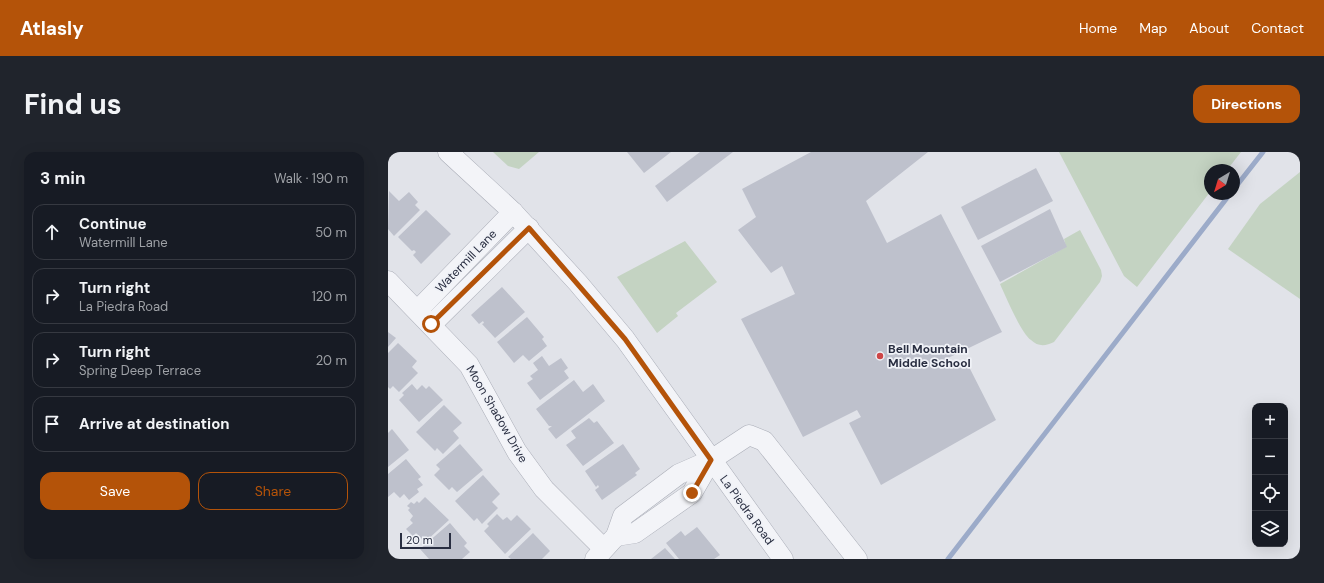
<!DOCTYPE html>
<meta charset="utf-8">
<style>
body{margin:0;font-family:"DM Sans",sans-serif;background:#20242c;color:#f1f3f6}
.controls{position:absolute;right:12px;bottom:12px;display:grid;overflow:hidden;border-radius:8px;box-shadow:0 4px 16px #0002}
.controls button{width:36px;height:36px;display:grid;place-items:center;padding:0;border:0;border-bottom:1px solid #363941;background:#171b24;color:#f1f3f6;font:20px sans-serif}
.compass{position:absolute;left:816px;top:12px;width:36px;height:36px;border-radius:50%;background:#171b24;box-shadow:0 4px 16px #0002;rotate:218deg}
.scale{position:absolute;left:12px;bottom:10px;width:51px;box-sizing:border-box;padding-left:4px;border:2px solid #292e41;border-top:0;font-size:11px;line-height:14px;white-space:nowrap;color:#292e41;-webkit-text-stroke:3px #f0f2f7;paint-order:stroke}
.stop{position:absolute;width:12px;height:12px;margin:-9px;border:3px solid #b45309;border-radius:50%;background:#fff}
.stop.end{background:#b45309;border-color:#fff;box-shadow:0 1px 4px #0008}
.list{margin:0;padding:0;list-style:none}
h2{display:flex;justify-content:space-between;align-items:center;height:52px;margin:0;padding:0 16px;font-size:17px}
h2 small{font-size:13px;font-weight:400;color:#9ea1a6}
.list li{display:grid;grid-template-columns:26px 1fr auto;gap:12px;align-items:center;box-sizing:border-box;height:56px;margin:0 8px 8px;padding:0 8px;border:1px solid #363941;border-radius:12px}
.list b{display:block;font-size:15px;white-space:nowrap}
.list p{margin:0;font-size:13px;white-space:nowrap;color:#9ea1a6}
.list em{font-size:13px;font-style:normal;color:#9ea1a6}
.actions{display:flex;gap:8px;padding:12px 16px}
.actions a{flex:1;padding:9px 0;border:1px solid #b45309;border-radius:12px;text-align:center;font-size:14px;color:#b45309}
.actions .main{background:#b45309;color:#fff}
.icon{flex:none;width:22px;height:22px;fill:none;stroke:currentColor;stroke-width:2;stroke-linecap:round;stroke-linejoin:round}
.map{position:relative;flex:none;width:912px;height:407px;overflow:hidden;border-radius:12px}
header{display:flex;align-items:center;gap:24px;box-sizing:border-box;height:56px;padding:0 20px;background:#b45309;color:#fff}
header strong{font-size:19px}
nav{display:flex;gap:22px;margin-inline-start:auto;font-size:14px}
.intro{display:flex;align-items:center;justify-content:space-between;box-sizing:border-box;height:96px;padding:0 24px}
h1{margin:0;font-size:28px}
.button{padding:10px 18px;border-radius:12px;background:#b45309;color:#fff;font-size:14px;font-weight:700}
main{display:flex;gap:24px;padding:0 24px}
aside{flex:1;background:#171b24;border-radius:12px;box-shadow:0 4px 16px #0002}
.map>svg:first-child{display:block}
</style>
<header>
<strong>Atlasly</strong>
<nav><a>Home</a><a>Map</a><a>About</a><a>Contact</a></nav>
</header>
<div class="intro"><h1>Find us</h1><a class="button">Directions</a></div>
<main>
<aside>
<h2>3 min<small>Walk · 190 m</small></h2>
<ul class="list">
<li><svg class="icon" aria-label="ahead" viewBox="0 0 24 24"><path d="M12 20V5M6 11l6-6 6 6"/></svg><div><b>Continue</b><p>Watermill Lane</p></div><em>50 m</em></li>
<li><svg class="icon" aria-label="right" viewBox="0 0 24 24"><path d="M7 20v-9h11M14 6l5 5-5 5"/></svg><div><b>Turn right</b><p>La Piedra Road</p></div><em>120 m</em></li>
<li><svg class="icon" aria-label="right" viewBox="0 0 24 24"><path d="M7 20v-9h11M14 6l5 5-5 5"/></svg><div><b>Turn right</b><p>Spring Deep Terrace</p></div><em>20 m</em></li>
<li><svg class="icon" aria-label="arrive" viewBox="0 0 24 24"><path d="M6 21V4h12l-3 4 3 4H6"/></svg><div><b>Arrive at destination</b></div></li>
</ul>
<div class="actions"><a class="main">Save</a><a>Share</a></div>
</aside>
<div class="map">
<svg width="912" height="407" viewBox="0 0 912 407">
<rect width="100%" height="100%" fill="#e1e3e9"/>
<!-- green -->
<g fill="#c4d3c2">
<polygon points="105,0 151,0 131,17 120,14"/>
<polygon points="671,0 853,0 839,18 822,18 822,40 749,135 736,124"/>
<polygon points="912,20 912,147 840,97 872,52"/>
<path d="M 692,78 L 713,118 L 714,124 L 712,130 L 666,190 C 658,194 650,195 643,188 C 633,181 618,145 612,132 L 678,95 L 676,87 Z"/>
<polygon points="297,89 329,130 288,161 290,164 269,181 229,125"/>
</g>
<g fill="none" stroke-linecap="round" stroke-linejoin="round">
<!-- stream -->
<g stroke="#9cabc9" stroke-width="5">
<polyline points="846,37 875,0"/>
<polyline points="560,407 842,42"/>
</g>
</g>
<!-- building -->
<g fill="#bec1cc">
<polygon points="239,0 283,0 256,21"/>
<polygon points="312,0 345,0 279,50 267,34"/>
<polygon points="423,0 540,0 478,49 499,91 553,62 614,180 560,206 564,215 577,207 608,268 493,333 461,271 473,265 469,258 415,285 353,167 407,142 394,114 383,121 350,78 368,65 354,37"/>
<polygon points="648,16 665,49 590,88 573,55"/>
<polygon points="1,39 11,49 21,40 30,50 27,53 32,58 6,84 0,77"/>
<polygon points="662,57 679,95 612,130 593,94"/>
<polygon points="38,58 63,82 33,112 25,103 28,100 26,98 24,99 10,85"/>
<polygon points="114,135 137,160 107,186 94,172 96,171 95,169 91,172 83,163"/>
<polygon points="139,165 156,185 154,187 159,194 141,209 135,203 126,211 109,190"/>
<polygon points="0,180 8,186 0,195"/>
<polygon points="10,191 29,209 24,215 30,221 11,240 5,234 2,237 0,235 0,201"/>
<polygon points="154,204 161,214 173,206 180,216 176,219 181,226 152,248 139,231 145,227 142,224 150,218 145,211"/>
<polygon points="186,228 195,240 205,232 217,249 168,287 160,277 164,274 161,274 148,257"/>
<polygon points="24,232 29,238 34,233 38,237 41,234 55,248 31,270 11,248 16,243 14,241"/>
<polygon points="56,253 74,271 65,279 71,286 55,302 49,296 47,299 28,280"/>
<polygon points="201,266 206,271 209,269 226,291 195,314 178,293 188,286 183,279"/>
<polygon points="4,277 21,298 0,315 0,281"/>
<polygon points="72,292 95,318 69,340 64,335 61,338 46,323 52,317 48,313"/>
<polygon points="235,292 252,317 247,321 249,323 214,348 207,338 211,335 210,333 208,335 197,319"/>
<polygon points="18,307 33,325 30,327 35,333 29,337 31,340 21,348 16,342 12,346 6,340 0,345 0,322"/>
<polygon points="95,323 112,342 104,350 110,356 94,372 89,366 86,369 67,349"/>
<polygon points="37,345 61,368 37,390 28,381 25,384 18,377 25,371 22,368 25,364 20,358 22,356 19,354 23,350 26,352 29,349 31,351"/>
<polygon points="109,362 115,368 119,365 123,369 129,363 143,377 117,402 96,379 101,374 99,372"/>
<polygon points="62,371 79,391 76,394 82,400 74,407 41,407 32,397"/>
<polygon points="309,375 332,403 326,407 291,407 278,391 293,379 297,384"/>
<polygon points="145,381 162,399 154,407 123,407 120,405"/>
<polygon points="277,396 287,407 263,407"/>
</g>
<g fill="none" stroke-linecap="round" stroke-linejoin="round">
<!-- minor casing -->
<g stroke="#aaadb7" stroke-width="21">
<g id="minor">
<polyline points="60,0 125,60 190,131 237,187 395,407"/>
<polyline points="0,129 81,213 129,300 156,337 215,396"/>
<polyline points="30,158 125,60"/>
<polyline points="43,173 141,76"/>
<polyline points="228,384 247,381 304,341 323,308"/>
<polyline points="207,407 228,384 235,364 291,322 323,308 361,283 376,289 469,407"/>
</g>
</g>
<!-- minor -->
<use href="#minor" stroke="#f3f4f8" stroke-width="20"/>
</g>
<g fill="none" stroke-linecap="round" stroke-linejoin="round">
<!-- route -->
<polyline stroke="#b45309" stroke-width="5" points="43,172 141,76 237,187 323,308 304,341"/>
</g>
<!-- markers -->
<circle fill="#ce4647" stroke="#f0f2f7" stroke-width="1.5" cx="492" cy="204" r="4"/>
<g text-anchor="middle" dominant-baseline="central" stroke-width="3.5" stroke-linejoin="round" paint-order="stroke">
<!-- street labels -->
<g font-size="12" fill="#292e41" stroke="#f0f2f7">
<text transform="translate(78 109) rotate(-46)">Watermill Lane</text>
<text transform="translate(109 262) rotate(60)">Moon Shadow Drive</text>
<text transform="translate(359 358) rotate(54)">La Piedra Road</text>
</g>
<!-- poi labels -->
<g font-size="12" font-weight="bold" fill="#292e41" stroke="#f0f2f7" text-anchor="start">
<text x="500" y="197">Bell Mountain<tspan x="500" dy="14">Middle School</tspan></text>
</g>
</g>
</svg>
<div class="controls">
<button>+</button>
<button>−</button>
<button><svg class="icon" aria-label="locate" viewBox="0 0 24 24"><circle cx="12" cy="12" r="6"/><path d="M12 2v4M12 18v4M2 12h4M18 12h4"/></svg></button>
<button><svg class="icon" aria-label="layers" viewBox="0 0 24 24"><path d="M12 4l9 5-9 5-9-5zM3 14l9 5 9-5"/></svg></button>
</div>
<svg class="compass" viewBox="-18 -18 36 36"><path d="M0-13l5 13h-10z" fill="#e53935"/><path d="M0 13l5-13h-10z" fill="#9ea1a6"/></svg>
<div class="scale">20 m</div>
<div class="stop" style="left:43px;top:172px"></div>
<div class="stop end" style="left:304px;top:341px"></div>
</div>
</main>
